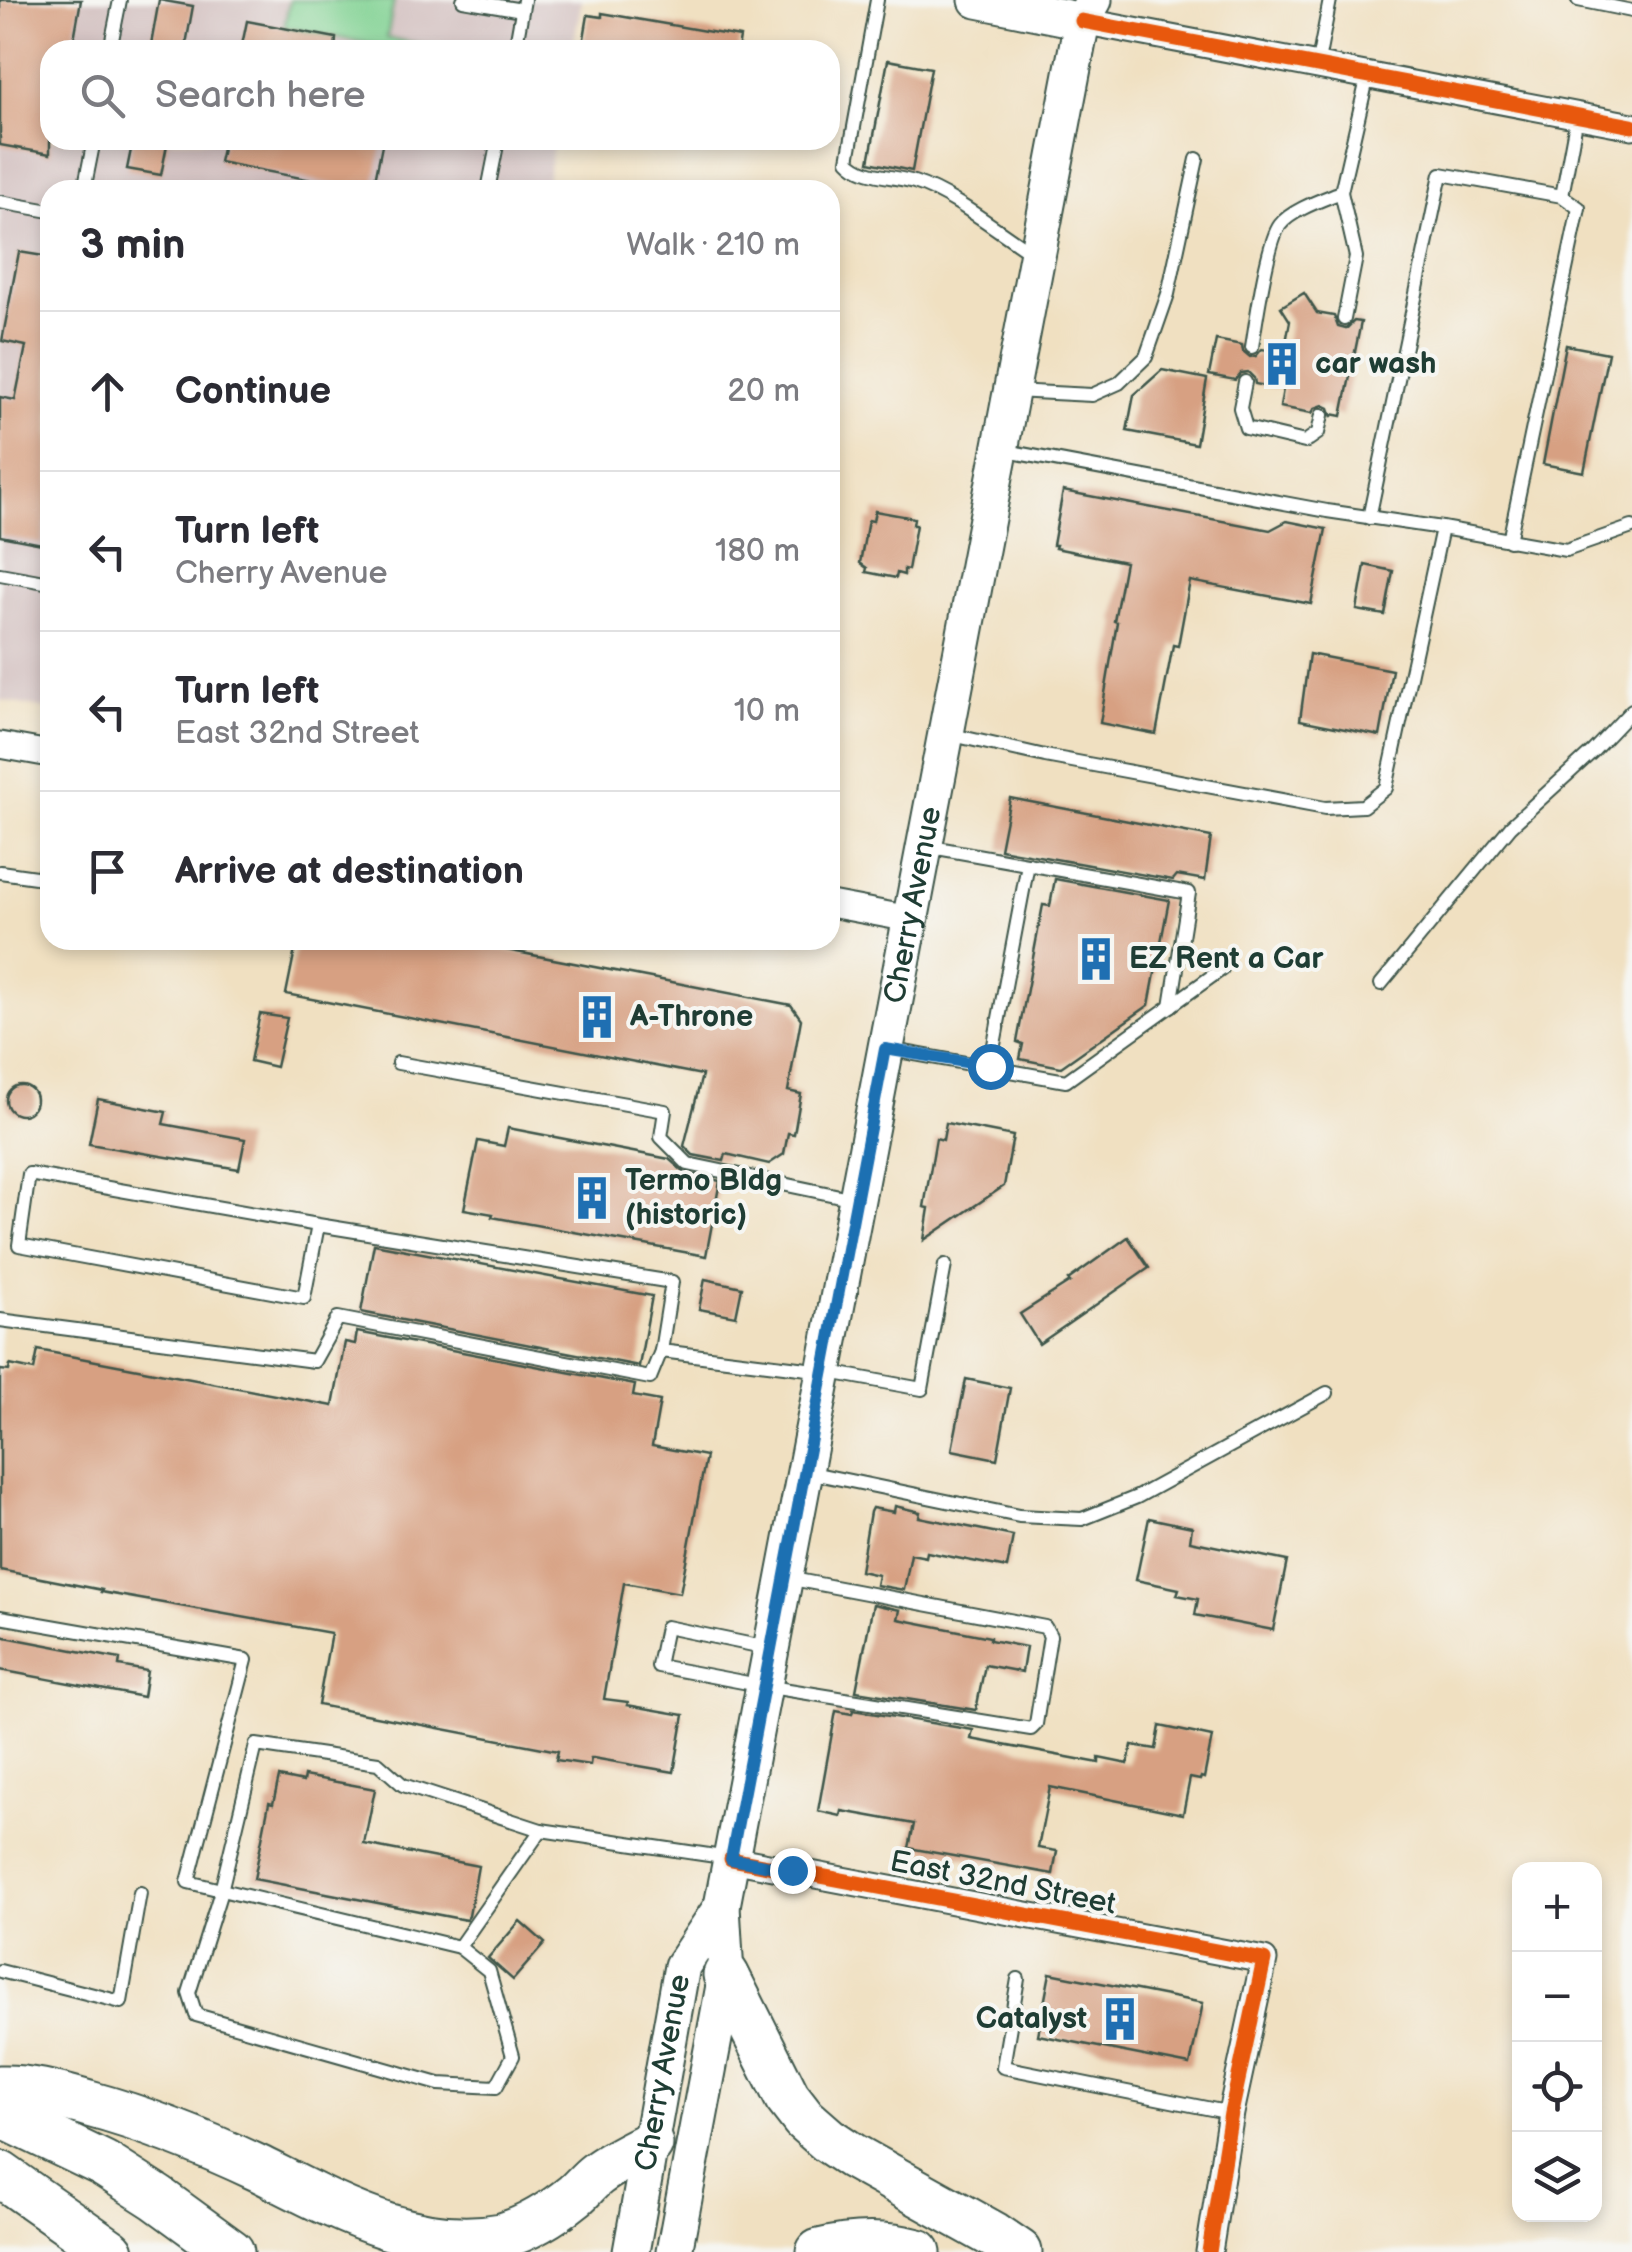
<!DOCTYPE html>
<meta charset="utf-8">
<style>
body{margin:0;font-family:"Balsamiq Sans",sans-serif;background:#f7f7f7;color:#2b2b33}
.controls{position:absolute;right:30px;bottom:30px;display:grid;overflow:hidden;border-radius:20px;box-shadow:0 5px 15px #0003}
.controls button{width:90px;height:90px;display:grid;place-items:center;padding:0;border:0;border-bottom:2px solid #e1e1e2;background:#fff;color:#2b2b33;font:50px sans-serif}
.stop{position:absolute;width:30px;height:30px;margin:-22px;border:8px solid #1f6fb2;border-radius:50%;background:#fff}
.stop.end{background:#1f6fb2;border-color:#fff;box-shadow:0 2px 10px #0008}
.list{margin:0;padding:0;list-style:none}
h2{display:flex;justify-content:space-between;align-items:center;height:130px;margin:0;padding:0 40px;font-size:42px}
h2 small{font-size:32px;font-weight:400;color:#7c7c81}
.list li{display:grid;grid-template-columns:65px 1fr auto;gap:30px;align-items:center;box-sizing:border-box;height:160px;padding:0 40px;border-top:2px solid #e1e1e2}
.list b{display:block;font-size:38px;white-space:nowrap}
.list p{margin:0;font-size:32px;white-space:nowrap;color:#7c7c81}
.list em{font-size:32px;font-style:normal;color:#7c7c81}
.icon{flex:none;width:55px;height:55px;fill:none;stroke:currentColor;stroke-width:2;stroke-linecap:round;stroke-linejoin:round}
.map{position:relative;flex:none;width:1632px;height:2252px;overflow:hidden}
.search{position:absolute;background:#fff;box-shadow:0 5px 15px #0003;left:40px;top:40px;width:800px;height:110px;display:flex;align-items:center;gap:25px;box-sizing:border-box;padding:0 35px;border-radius:30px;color:#7c7c81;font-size:38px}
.panel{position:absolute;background:#fff;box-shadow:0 5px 15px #0003;left:40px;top:180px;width:800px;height:770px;border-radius:30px}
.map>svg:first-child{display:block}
</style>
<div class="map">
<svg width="1632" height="2252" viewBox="0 0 1632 2252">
<rect width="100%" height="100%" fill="#f6f6f2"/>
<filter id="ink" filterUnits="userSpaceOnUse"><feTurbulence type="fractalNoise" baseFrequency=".01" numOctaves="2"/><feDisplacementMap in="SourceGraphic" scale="20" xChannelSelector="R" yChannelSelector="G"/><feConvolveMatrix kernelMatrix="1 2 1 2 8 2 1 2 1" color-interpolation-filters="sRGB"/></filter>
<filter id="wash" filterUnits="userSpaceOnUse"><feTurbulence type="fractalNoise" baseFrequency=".0048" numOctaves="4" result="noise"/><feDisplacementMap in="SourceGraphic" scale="40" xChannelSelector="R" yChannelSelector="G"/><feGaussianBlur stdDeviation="2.25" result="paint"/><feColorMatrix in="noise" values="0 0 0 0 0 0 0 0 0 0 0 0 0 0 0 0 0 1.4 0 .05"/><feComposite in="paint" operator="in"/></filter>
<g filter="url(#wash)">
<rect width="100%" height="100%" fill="#f0e0c1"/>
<!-- industrial -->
<polygon fill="#d2bfbf" points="0,0 582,0 572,50 50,50 50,140 554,140 545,190 50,190 50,710 0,700"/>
<!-- green -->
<polygon fill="#81d293" stroke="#508864" stroke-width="2.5" points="290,0 394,0 387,38 452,50 401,50 284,27"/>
<g id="blocks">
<!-- building -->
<g fill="#d7a082">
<polygon points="0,0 81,0 72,50 50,50 50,154 0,145"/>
<polygon points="159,0 193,6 185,50 150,50"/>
<polygon points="602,13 740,37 738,50 582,50 588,15 602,17"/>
<polygon points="247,21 336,38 335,50 241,50"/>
<polygon points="888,60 931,68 912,171 869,162"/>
<polygon points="133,140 168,140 161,175 127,169"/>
<polygon points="224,140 383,140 373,190 363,190 219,162"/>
<polygon points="19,252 50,257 50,517 47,516 42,544 0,536 0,397 15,400 26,346 2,341"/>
<polygon points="1304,293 1317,313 1334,316 1338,327 1346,329 1354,321 1361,322 1342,416 1332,414 1332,417 1329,408 1323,405 1315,408 1312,413 1280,407 1283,389 1255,384 1254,378 1248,372 1241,373 1235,380 1209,375 1216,340 1242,345 1243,351 1250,357 1256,356 1262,349 1284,353 1290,321 1281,307"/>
<polygon points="1566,345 1608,353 1584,472 1543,464"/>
<polygon points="1162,370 1207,379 1196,444 1127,431 1134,395"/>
<polygon points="1063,491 1270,530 1287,521 1326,529 1311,604 1190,581 1178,646 1173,645 1156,734 1100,723 1117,622 1114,621 1125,562 1055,548 1056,545 1053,545"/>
<polygon points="875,511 914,518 913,525 916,525 908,570 904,569 904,575 897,573 896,578 866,572 867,568 860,563 868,520 873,521"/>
<polygon points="1365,565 1393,571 1385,615 1357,610"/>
<polygon points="1309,654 1392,670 1380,736 1300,720"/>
<polygon points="1010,798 1211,837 1205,880 1177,875 1173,880 1000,849"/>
<polygon points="1055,879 1169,900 1149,1005 1061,1067 1020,1059 1023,1044 1017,1042 1043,905 1050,906"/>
<polygon points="297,940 455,940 791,1005 801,1019 788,1091 801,1094 794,1134 788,1133 784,1154 769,1164 726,1154 724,1161 693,1155 684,1146 702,1075 286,994"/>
<polygon points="260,1014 287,1018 276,1067 250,1061"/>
<circle cx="21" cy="1100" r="15"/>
<polygon points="98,1099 166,1112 163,1124 245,1139 239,1169 89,1144"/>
<polygon points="946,1123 1013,1136 1004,1186 924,1240 929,1208 924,1207 936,1138 943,1140"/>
<polygon points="508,1128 669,1159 685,1173 720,1181 706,1256 492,1217 493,1214 464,1209 478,1141 504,1146"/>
<polygon points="1128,1237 1149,1268 1039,1344 1020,1314 1070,1282 1068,1280"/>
<polygon points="374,1244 652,1296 639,1366 361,1312"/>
<polygon points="705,1279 742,1287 736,1316 699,1309"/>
<polygon points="357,1332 635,1385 633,1396 660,1401 652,1446 706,1456 680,1593 624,1583 604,1699 628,1702 627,1705 684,1715 674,1772 593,1758 591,1758 590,1765 556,1760 558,1751 318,1705 331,1633 101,1592 102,1590 0,1570 0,1370 9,1371 10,1365 34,1370 38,1350 333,1406 345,1342 355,1344"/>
<polygon points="966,1379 1010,1388 997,1459 952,1450"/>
<polygon points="895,1506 920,1512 919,1517 1013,1536 1007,1568 927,1552 926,1557 911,1554 904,1590 876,1585 878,1575 860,1571 870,1512 872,1508 894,1512"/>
<polygon points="1149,1518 1192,1527 1190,1541 1287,1561 1273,1630 1195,1615 1198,1599 1177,1595 1179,1589 1136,1580"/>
<polygon points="873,1604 900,1610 898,1619 990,1637 990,1640 1026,1647 1022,1672 985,1665 976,1710 856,1691"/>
<polygon points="0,1636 120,1659 119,1666 147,1671 143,1697 0,1670"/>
<polygon points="853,1710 973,1730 971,1739 1099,1763 1099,1758 1128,1764 1132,1745 1156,1749 1160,1726 1212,1737 1204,1778 1201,1777 1200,1780 1190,1778 1183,1814 1050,1787 1038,1848 1057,1851 1053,1874 909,1848 914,1824 842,1811 841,1816 818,1811 836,1711 852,1714"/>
<polygon points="304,1776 375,1789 364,1844 478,1866 469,1916 466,1920 254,1879 269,1803 273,1804 279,1777 303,1782"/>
<polygon points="520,1921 545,1943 513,1980 488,1958"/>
<polygon points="1050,1973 1203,2003 1190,2065 1038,2035"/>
</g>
</g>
</g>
<g filter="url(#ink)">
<use href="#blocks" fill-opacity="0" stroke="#3e5549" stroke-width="2.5"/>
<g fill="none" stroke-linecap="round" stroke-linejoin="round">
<!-- lane casing -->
<g stroke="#3e5549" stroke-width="16">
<g id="lane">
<polyline points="463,0 522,10"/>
<path d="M 877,0 L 848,160 C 864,178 892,175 914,182 C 953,194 1000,233 1035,255"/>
<polyline points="1578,0 1632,11"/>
<polyline points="110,50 120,0"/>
<polyline points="515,50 524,0"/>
<polyline points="1317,67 1330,0"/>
<polyline points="84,190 94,140"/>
<polyline points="488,190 498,140"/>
<polyline points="1341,192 1368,75"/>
<polyline points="1562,196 1577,116"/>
<polyline points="0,202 50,211"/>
<path d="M 1252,347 C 1256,322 1267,242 1280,225 C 1291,210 1324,199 1341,192 L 1356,257 L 1344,319"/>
<polyline points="1245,382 1240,408 1246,428 1305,442 1318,433 1322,415"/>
<polyline points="1013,391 1092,395 1119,383 1146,357 1168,294 1197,159"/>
<polyline points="1369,518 1441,174 1562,196 1579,208 1509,541"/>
<polyline points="1442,528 1566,550 1632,527"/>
<polyline points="0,574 50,583"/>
<polyline points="948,734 1045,756 1325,808 1363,806 1386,788 1442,528 1327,511 1001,450"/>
<polyline points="926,846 1189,893 1171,1006"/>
<polyline points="0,872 50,879"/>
<polyline points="1381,984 1511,826 1593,751 1632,710"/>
<polyline points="887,1049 1066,1081 1222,969"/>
<polyline points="398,1063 665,1111 661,1137 688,1164 854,1199"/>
<polyline points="990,1066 1028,864"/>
<polyline points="318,1225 304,1298 19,1245 29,1174 318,1225 672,1282 661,1351 824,1371 922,1389 945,1265"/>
<polyline points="0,1320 314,1361 338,1318 650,1378 661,1351"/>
<polyline points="807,1472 1019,1516 1082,1519 1137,1497 1327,1393"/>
<polyline points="0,1617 246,1660 188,1882 459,1947 541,1830"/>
<polyline points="768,1648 666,1627 658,1666 764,1686 1031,1729 1036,1724 1050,1636 1045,1627 787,1578"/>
<polyline points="459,1947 489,1971 513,2056 496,2087 439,2084 196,2015 189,1993 221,1891 256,1745 378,1763 403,1785 541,1830 729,1858"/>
<polyline points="0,1971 121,2002 140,1893"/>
<polyline points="1018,1979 1003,2067 1231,2113"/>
</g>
</g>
<!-- street casing -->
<g stroke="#3e5549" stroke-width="29">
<g id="street">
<polyline points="1082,21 1632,126"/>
<polyline points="0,745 50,754"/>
<polyline points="830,904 910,919"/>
<polyline points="731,1859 1264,1960 1231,2113 1209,2252"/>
</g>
</g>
<!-- secondary casing -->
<g stroke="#3e5549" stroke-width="39">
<g id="secondary">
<polyline points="977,0 1082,21"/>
<path id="s1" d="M 631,2252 L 682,1966 L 722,1906"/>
<path id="s2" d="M 674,2252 L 726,1975 L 722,1906 L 1082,21 L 1094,0"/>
</g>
</g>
<!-- highway casing -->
<g stroke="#3e5549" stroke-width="49">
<g id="highway">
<polyline points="726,1975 787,2097 804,2119 828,2140 852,2156 994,2235 1019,2252"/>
<path d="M 0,2088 C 31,2087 60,2096 89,2104 C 148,2120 205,2143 260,2169 C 336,2207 414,2252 502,2236 C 529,2228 554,2212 575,2195 C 583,2188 589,2180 597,2174 C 613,2162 632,2153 650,2144"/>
<polyline points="0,2114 104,2164 157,2198 231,2252"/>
<polyline points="0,2174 111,2252"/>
<path d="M 819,2252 C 851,2244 886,2243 918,2252"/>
</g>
</g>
<!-- lane -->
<use href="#lane" stroke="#fff" stroke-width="12"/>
<!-- street -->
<use href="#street" stroke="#fff" stroke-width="25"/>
<!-- secondary -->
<use href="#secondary" stroke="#fff" stroke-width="35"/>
<!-- highway -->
<use href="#highway" stroke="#fff" stroke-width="45"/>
<!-- cycleway casing -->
<g stroke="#f6f6f2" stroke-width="21">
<g id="cycleway">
<polyline points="1082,21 1632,126"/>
<polyline points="731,1859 1264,1960 1231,2113 1209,2252"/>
</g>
</g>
<!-- cycleway -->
<use href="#cycleway" stroke="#e8590c" stroke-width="15"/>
</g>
</g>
<g fill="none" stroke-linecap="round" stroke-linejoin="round" filter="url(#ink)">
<!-- route -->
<polyline stroke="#1f6fb2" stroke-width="12" points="792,1870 731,1859 885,1049 990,1066"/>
</g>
<!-- icons -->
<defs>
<g id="building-bare" transform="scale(3.45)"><path d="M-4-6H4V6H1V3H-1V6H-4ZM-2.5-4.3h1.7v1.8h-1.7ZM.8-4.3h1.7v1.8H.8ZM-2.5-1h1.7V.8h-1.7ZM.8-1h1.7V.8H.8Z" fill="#1f6fb2" stroke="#f6f6f2" stroke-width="2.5" paint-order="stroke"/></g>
</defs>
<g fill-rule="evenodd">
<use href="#building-bare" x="1282" y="364"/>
<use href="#building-bare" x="1096" y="959"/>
<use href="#building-bare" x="597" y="1017"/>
<use href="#building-bare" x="592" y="1198"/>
<use href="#building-bare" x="1120" y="2019"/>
</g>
<g text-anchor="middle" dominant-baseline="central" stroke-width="8" stroke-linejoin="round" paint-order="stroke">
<!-- poi labels -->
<g font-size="30" font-weight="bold" fill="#1f3d34" stroke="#f6f6f2" text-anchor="start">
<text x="1315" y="364">car wash</text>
<text x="1129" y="959">EZ Rent a Car</text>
<text x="630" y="1017">A-Throne</text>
<text x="625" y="1181">Termo Bldg<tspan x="625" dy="34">(historic)</tspan></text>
<text x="1087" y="2019" text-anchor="end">Catalyst</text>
</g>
<!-- street labels -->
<g font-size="30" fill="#1f3d34" stroke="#f6f6f2">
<text stroke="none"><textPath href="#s2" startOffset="1370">Cherry Avenue</textPath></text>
<text transform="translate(1003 1883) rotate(11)">East 32nd Street</text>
<text stroke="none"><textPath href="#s1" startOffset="182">Cherry Avenue</textPath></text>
</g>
</g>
</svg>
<div class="controls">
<button>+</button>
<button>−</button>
<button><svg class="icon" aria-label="locate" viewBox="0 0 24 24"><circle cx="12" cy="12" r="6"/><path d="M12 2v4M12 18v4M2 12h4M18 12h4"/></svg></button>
<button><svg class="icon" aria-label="layers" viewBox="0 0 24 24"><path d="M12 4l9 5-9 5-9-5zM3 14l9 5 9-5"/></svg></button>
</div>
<div class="stop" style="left:990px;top:1066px"></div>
<div class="stop end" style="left:792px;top:1870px"></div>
<div class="search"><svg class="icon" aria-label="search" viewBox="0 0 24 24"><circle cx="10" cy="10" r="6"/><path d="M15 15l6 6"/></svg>Search here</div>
<section class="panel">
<h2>3 min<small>Walk · 210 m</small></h2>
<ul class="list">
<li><svg class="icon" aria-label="ahead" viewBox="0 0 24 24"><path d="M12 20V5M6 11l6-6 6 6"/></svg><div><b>Continue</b></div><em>20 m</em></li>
<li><svg class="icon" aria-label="left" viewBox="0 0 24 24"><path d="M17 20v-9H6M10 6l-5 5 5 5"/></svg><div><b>Turn left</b><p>Cherry Avenue</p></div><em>180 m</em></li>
<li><svg class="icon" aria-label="left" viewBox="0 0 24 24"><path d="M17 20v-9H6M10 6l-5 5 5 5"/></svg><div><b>Turn left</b><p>East 32nd Street</p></div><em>10 m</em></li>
<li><svg class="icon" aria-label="arrive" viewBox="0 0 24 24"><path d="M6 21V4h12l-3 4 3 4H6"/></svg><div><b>Arrive at destination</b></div></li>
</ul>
</section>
</div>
